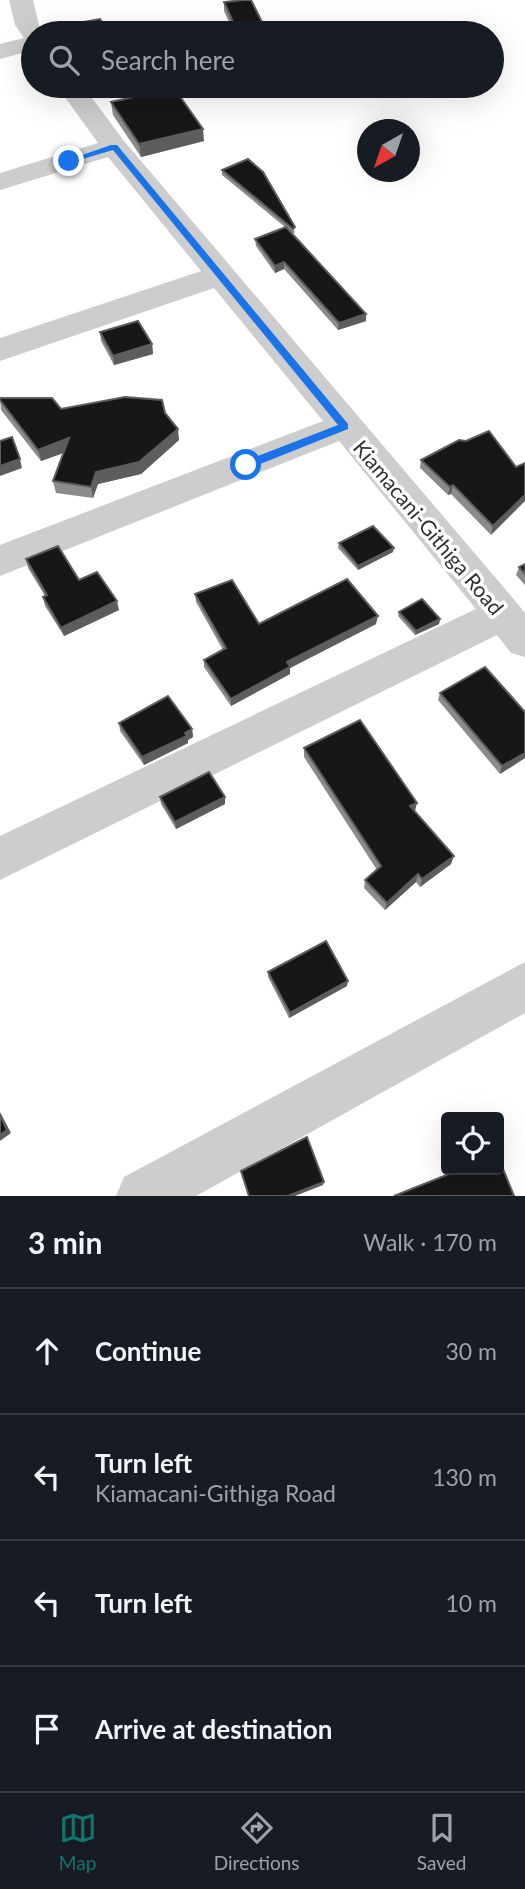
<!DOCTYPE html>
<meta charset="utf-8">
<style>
body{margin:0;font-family:Lato,sans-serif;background:#242831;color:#f1f3f6}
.controls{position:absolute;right:21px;bottom:21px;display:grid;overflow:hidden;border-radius:7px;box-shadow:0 7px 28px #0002}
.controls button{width:63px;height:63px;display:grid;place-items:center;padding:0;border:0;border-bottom:2px solid #363941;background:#171b24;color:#f1f3f6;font:35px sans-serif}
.compass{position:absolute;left:357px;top:119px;width:63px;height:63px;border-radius:50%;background:#171b24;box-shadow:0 7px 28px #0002;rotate:220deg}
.stop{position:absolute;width:21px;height:21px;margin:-16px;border:5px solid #1a73e8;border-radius:50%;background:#fff}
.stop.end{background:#1a73e8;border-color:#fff;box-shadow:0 2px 7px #0008}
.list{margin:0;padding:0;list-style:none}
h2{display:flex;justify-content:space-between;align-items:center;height:91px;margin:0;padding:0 28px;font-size:30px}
h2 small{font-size:23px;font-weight:400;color:#9ea1a6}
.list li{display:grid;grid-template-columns:46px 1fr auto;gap:21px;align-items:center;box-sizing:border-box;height:126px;padding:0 28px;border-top:2px solid #363941}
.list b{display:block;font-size:26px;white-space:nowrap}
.list p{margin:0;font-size:23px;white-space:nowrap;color:#9ea1a6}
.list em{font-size:23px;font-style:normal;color:#9ea1a6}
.icon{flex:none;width:38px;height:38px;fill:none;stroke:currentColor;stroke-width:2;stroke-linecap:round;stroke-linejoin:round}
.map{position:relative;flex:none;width:525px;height:1196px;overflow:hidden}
.search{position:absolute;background:#171b24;box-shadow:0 7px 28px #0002;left:21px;right:21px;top:21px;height:77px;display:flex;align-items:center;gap:18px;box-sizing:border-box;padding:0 24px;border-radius:38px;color:#9ea1a6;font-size:26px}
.sheet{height:595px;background:#171b24}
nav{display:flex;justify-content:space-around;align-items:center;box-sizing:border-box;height:98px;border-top:2px solid #363941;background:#171b24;font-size:19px;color:#9ea1a6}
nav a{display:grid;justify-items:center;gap:4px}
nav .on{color:#0f766e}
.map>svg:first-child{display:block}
</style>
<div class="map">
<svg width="525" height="1196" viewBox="0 0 525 1196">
<rect width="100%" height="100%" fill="#fff"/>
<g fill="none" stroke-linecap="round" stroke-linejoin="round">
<!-- minor -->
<g fill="#cdcdcd" fill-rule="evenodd">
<polygon points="9,0 33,0 39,25 45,33 33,33 33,50 0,59 0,44 24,38 15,25"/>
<polygon points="57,86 83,86 124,141 517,603 525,613 525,657 511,653 497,635 0,880 0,836 476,609 339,441 0,576 0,545 323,421 214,288 0,361 0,338 201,271 108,157 0,190 0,173 98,143"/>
<polygon points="525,962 525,1013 196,1196 116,1196 124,1177"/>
</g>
</g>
<!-- wall -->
<g fill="#8b8b8b">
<polygon points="224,2 267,32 267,33 234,33 224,11"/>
<polygon points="111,102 204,141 141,157 113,115"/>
<polygon points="248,159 295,232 292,234 366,321 338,330 284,269 275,273 256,246 255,239 285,227 222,175 222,170"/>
<polygon points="100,332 152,344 153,354 114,365 101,341"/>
<polygon points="0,398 61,409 165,413 179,440 141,474 98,484 93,498 56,493 53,481 64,453 41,461 1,410"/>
<polygon points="421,460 516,467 491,535 451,494 448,495 420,468"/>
<polygon points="339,543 393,552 358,570 338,548"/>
<polygon points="26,559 79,580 119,610 64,636 45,606 43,597 45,596 28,568"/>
<polygon points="525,564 525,585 516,575 519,567"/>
<polygon points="195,594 259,624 376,624 290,668 290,674 231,706 204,667 204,660 223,650 196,602"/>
<polygon points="399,612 440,619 439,624 415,635 398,616"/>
<polygon points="440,693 525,712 525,758 500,774 438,700"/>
<polygon points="119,723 192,729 193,737 188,740 188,743 144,765 120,731"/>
<polygon points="304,748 415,811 451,864 420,887 416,882 385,910 364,888 365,880 377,870 304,757"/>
<polygon points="160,797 225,797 225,804 176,829 161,804"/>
<polygon points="268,972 347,986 289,1018 268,977"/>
</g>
<!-- shaded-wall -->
<g fill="#5d5d5d">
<polygon points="203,129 204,141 141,157 139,144"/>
<polygon points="284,262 284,269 275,273 275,266"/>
<polygon points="366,314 366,321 338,330 339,323"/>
<polygon points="152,344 153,354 114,365 113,356"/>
<polygon points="178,429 179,440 141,474 98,484 93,498 91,487 96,472"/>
<polygon points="69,438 71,450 41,461 38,450"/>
<polygon points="20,459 22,468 0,476 0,466"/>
<polygon points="453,485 451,494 448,495 450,487"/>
<polygon points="525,495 525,501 491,535 493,526"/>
<polygon points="394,548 393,552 358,570 358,566"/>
<polygon points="117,601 119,610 64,636 61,628"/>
<polygon points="378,616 376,624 290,668 290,674 231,706 231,699 287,662"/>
<polygon points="440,619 439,624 415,635 416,631"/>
<polygon points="192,729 193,737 188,740 188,743 144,765 142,757"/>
<polygon points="525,753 525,758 500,774 502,766"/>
<polygon points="225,797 225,804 176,829 175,822"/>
<polygon points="417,803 415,811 408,815 410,806"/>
<polygon points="454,856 451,864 420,887 422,879"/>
<polygon points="418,874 416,882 385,910 387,903"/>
<polygon points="348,981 347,986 289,1018 290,1013"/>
<polygon points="0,1112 11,1133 0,1141"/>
<polygon points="324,1182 323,1185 295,1196 288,1196"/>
</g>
<!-- building -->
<g fill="#171717" stroke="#5d5d5d" stroke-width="2">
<polygon points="243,0 251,0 267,32 238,33 224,2"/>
<polygon points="100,19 109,33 77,33 72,24"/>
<polygon points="174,88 203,129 139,144 111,102"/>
<polygon points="248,159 263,172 295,227 293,229 222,170"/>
<polygon points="286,227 366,314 339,323 284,262 275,266 255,239"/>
<polygon points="138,321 152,344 113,356 100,332"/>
<polygon points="125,397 162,400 165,413 178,429 139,462 96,472 91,487 53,481 69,438 38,450 0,400 0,398 52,398 61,409"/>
<polygon points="489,431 516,467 525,463 525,495 493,526 453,485 450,487 421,460 459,440 466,441"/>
<polygon points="12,437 20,459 0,466 0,441"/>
<polygon points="373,526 394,548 358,566 339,543"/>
<polygon points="58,546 79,580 97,572 117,601 61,628 43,597 47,595 26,559"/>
<polygon points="525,564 525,574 519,567"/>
<polygon points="347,579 378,616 287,662 290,667 231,699 204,660 226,648 195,594 232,580 259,624"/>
<polygon points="422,599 440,619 416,631 399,612"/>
<polygon points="485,667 525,712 525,753 502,766 440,693"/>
<polygon points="168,696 192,729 185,733 187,736 142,757 119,723"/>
<polygon points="360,720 417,803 410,806 454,856 422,879 418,874 387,903 365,880 381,866 304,748"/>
<polygon points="209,772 225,797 175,822 160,797"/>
<polygon points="326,941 348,981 290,1013 268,972"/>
<polygon points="0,1115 7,1130 0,1135"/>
<polygon points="307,1137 324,1182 288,1196 249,1196 241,1171"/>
<polygon points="499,1159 514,1196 394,1196 459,1170 499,1170"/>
</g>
<!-- route -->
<polygon fill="#1a73e8" points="111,145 117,145 348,424 348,429 250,468 242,468 242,462 338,425 113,150 69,163 65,161"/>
<g text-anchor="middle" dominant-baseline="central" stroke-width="7" stroke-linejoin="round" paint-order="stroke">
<!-- street labels -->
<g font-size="21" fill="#303030" stroke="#fff">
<text transform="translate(429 527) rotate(50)">Kiamacani-Githiga Road</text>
</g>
</g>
</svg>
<div class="controls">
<button><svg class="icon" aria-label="locate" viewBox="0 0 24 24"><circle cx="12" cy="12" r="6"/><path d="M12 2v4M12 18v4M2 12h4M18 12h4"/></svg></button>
</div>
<svg class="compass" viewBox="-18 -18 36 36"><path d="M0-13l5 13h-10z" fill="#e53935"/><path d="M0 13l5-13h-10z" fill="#9ea1a6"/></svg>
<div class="stop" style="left:246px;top:465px"></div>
<div class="stop end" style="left:69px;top:161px"></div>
<div class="search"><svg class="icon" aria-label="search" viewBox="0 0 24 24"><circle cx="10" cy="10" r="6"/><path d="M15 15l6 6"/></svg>Search here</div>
</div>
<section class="sheet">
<h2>3 min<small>Walk · 170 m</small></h2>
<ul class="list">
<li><svg class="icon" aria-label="ahead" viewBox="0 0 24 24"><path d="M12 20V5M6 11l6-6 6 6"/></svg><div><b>Continue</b></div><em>30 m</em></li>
<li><svg class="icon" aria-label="left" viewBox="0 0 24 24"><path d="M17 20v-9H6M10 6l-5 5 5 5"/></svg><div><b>Turn left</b><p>Kiamacani-Githiga Road</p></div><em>130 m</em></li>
<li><svg class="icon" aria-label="left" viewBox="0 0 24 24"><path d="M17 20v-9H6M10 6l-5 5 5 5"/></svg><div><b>Turn left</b></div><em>10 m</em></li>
<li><svg class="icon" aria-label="arrive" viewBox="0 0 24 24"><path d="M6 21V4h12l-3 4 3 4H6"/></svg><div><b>Arrive at destination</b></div></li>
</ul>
</section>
<nav>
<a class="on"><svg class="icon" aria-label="map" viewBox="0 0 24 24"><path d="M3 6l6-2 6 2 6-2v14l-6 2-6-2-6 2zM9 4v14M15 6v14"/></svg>Map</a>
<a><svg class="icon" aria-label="directions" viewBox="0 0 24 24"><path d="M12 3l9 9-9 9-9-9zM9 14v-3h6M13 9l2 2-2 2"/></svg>Directions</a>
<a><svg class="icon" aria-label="saved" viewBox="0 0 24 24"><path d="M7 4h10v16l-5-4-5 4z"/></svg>Saved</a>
</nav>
